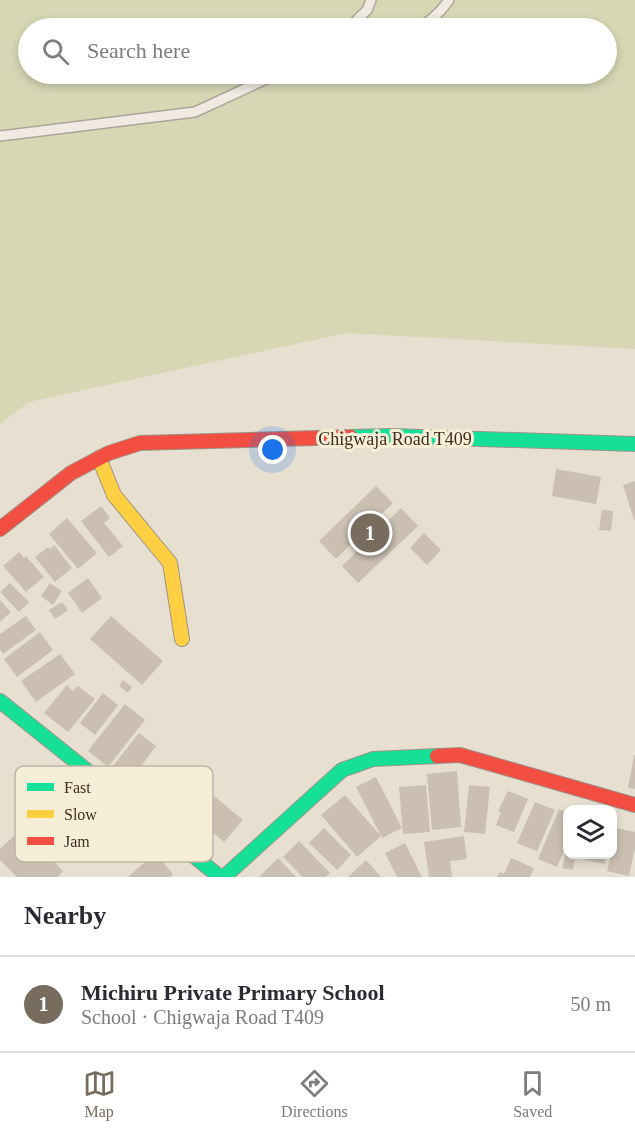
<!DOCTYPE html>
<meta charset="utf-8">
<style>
body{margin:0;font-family:"Times New Roman",serif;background:#f7f7f7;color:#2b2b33}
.controls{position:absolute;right:18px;bottom:18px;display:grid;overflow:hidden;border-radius:12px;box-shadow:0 3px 9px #0003}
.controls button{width:54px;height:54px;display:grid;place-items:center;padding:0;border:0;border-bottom:2px solid #e1e1e2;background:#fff;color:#2b2b33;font:30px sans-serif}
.you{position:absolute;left:273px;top:450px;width:21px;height:21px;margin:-15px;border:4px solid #fff;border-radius:50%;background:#1a73e8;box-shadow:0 0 0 9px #1a73e833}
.badge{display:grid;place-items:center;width:39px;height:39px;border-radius:50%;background:#786c5e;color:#fff;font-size:20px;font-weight:700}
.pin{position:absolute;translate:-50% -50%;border:3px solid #fff;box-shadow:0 2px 6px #0006}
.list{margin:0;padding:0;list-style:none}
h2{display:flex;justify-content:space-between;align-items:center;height:78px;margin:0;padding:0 24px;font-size:26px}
h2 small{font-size:20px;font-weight:400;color:#7c7c81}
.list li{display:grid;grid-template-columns:39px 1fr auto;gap:18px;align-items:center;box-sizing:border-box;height:96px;padding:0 24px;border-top:2px solid #e1e1e2}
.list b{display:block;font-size:22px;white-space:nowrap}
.list p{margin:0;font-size:20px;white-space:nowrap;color:#7c7c81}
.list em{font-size:20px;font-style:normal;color:#7c7c81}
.icon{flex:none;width:33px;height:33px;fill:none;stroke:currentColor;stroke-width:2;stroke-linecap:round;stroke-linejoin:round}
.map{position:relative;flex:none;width:635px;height:877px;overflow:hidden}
.search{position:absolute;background:#fff;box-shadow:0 3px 9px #0003;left:18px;right:18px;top:18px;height:66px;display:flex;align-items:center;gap:15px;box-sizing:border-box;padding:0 21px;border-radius:33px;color:#7c7c81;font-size:22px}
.sheet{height:174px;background:#fff}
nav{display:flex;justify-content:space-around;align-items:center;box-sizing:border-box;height:84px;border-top:2px solid #e1e1e2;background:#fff;font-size:16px;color:#7c7c81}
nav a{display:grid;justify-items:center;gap:3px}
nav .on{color:#786c5e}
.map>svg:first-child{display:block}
</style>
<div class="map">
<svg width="635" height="877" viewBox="0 0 635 877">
<rect width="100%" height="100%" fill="#e7e0d1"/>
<!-- green -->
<path fill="#d6d7b3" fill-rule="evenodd" d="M 0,0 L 635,0 L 635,349 L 346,333 L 29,402 L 0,424 ZM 28,28 L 606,28 L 606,74 L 28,74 Z"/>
<!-- building -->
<g fill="#cbbfb2">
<polygon points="556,469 601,477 596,504 552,496"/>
<polygon points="635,481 635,520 634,520 623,485"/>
<polygon points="376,486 393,503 336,559 319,541"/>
<polygon points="101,506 110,518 104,523 123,546 109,557 81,521"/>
<polygon points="401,508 418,526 358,583 342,566"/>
<polygon points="602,510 613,511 611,531 599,530"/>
<polygon points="67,518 97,553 78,569 49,534"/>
<polygon points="424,533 441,550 427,565 410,548"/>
<polygon points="54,545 72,568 55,582 35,557 48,547 50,549"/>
<polygon points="19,552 24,558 26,556 44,577 26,592 3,566"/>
<polygon points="88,578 102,598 82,613 68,593"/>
<polygon points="10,583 29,602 19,612 0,592"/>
<polygon points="50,583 62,591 53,605 41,596"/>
<polygon points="0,600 11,612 0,622"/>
<polygon points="62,602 68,610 55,619 49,610"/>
<polygon points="26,616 36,630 3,654 0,649 0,634"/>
<polygon points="111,616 163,661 142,685 90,639"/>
<polygon points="40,632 53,650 17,677 4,659"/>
<polygon points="60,654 75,674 36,702 21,681"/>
<polygon points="123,680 132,687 128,693 119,686"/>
<polygon points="67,685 73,691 78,686 95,699 68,732 44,713"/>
<polygon points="103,693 118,705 95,735 80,723"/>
<polygon points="125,704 145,720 108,767 88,751"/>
<polygon points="139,733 156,746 127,785 109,771"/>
<polygon points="634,755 635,755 635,789 628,788"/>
<polygon points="457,771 461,827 432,830 427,774"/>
<polygon points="376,777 402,828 382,838 356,787"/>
<polygon points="426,785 430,832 403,834 399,787"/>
<polygon points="469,785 490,787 485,834 464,832"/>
<polygon points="508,791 528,799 514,832 496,825 501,812 498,811"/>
<polygon points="213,795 243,820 224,842 195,817"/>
<polygon points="345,795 381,836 357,857 321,815"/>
<polygon points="535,802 555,810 537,851 517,843"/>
<polygon points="559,809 568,813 568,842 557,867 538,859"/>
<polygon points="324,828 351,855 337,870 309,843"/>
<polygon points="616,828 635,832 635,848 629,876 607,871 611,854 612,854"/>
<polygon points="21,829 63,871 57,877 17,877 0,860 0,849"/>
<polygon points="464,836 467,859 450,861 452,877 429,877 424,842"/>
<polygon points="299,841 330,873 326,877 303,877 283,857"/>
<polygon points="405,843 422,877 397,877 385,853"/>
<polygon points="566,851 568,851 568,854 576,854 573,870 562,868"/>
<polygon points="155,853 173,874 170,877 128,877"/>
<polygon points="581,854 607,854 605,864 581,859"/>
<polygon points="278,858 296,877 259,877"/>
<polygon points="511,858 534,868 530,877 497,877 500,872 504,874"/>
<polygon points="366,860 381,877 348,877"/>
</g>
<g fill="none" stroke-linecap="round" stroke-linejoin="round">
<!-- lane casing -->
<g stroke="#ada599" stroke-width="12">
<g id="lane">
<polyline points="349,28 367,10 371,0"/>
<path d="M 417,28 C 430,23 441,11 449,0"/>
<polyline points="0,136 195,112 277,74"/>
</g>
</g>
<!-- fast casing -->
<g stroke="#9c958a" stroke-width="16">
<g id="fast">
<polyline points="351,437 391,436 635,444"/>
<polyline points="0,701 220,877"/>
<polyline points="224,877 342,770 373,759 437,756"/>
</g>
</g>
<!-- slow casing -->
<g stroke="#9c958a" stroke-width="16">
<polyline id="slow" points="99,458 114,495 170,563 182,639"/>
</g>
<!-- jam casing -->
<g stroke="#9c958a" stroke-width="16">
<g id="jam">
<polyline points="0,529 71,473 109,453 140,443 351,437"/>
<polyline points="437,756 460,755 635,805"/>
</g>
</g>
<!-- lane -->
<use href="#lane" stroke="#efebe3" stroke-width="9"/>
<!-- fast -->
<use href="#fast" stroke="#16e098" stroke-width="14"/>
<!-- slow -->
<use href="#slow" stroke="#ffcf43" stroke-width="14"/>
<!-- jam -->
<use href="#jam" stroke="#f24e42" stroke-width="14"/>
</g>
<g text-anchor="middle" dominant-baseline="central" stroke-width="6" stroke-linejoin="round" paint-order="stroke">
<!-- street labels -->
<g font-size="18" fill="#3d2e20" stroke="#f7eed8">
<text x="395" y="439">Chigwaja Road T409</text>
</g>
</g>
<!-- legend -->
<rect x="15" y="766" width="198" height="96" rx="9" fill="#f7eed8" stroke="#bfb4a1" stroke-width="1.5"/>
<rect x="27" y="783" width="27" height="8" fill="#16e098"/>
<rect x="27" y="810" width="27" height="8" fill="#ffcf43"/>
<rect x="27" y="837" width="27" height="8" fill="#f24e42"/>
<g font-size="16" fill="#3d2e20">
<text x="64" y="793">Fast</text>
<text x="64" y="820">Slow</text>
<text x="64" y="847">Jam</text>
</g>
</svg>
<div class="controls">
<button><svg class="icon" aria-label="layers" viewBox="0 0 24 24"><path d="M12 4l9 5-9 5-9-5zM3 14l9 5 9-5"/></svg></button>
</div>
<div class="you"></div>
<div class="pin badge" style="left:370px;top:533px">1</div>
<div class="search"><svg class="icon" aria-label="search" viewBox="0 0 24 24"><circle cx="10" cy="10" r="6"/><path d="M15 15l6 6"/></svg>Search here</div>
</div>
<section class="sheet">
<h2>Nearby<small></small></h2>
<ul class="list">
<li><span class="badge">1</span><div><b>Michiru Private Primary School</b><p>School · Chigwaja Road T409</p></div><em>50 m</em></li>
</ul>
</section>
<nav>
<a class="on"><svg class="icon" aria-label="map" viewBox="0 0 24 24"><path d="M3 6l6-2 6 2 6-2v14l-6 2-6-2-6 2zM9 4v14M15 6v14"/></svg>Map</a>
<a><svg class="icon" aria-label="directions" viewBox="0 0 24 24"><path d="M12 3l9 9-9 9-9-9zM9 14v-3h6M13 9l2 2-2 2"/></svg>Directions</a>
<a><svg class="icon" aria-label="saved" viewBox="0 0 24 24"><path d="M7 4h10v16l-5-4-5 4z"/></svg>Saved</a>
</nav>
